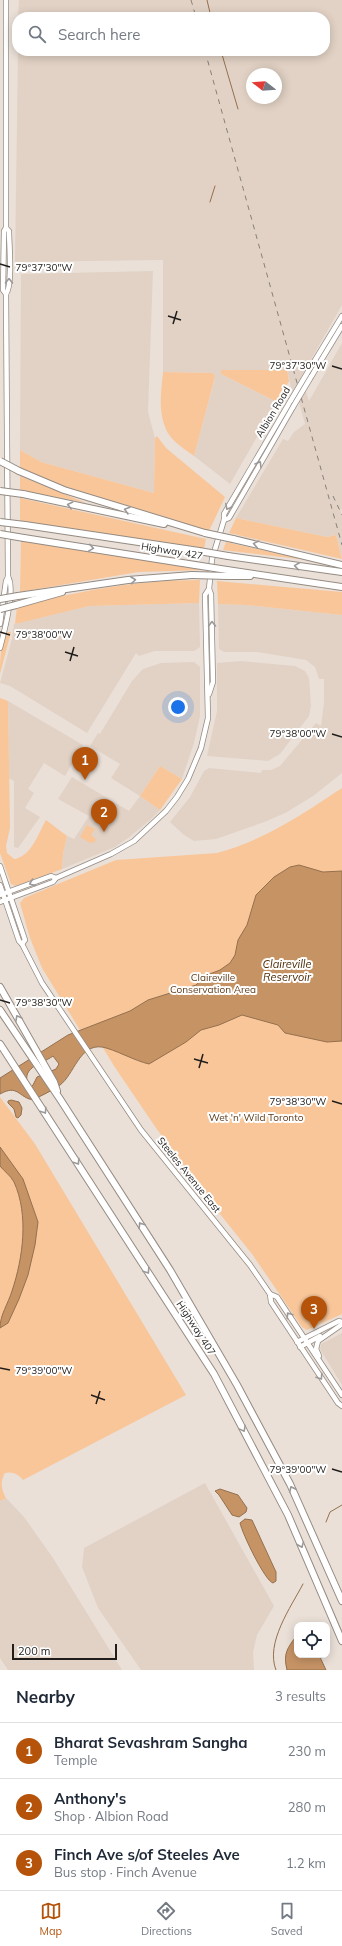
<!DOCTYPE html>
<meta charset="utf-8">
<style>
body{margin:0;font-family:Mulish,sans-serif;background:#f2f2f3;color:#1f2937}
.controls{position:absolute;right:12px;bottom:12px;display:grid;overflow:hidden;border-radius:8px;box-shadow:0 2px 10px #0003}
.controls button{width:36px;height:36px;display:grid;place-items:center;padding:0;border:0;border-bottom:1px solid #e0e1e3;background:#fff;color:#1f2937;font:20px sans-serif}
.compass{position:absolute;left:246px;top:68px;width:36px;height:36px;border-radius:50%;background:#fff;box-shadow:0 2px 10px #0003;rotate:287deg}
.scale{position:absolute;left:12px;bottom:10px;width:105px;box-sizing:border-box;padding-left:4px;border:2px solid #201d1a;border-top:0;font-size:11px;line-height:14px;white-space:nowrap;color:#201d1a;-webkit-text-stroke:3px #fff;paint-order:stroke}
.you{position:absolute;left:178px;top:707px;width:14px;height:14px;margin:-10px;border:3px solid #fff;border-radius:50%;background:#1a73e8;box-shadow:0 0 0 6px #1a73e833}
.badge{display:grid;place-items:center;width:26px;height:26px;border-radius:50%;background:#b45309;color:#fff;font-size:13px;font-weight:700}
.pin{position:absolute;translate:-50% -33px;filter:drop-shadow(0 1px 2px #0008)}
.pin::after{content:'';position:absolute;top:21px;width:14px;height:12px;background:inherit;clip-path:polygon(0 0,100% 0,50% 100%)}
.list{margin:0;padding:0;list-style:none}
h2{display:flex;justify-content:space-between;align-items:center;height:52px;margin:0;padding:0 16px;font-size:17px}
h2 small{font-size:13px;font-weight:400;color:#747a83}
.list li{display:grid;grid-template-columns:26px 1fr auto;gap:12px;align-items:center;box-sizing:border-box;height:56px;padding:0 16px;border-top:1px solid #e0e1e3}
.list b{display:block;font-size:15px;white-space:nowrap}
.list p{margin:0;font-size:13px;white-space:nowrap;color:#747a83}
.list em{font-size:13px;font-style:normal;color:#747a83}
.icon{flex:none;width:22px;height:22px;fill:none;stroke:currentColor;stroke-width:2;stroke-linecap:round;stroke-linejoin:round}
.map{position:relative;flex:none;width:342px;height:1670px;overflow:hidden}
.search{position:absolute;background:#fff;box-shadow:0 2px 10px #0003;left:12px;right:12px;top:12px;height:44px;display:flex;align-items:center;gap:10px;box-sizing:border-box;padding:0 14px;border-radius:16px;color:#747a83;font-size:15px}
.sheet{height:220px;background:#fff}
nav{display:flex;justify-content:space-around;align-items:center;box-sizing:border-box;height:56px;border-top:1px solid #e0e1e3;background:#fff;font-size:11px;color:#747a83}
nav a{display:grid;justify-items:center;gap:2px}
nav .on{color:#b45309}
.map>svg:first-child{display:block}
</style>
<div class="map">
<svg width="342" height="1670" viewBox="0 0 342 1670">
<rect width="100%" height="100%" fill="#eae0d8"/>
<!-- built -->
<g fill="#e2d2c5" fill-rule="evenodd">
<path d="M 19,0 L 342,0 L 342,305 L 301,377 L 309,401 L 342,343 L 342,510 L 340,509 L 342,516 L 342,558 L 336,535 L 327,537 L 236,518 L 283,439 L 288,441 L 294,432 L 305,424 L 295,387 L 292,392 L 287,370 L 221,374 L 277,402 L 230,484 L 194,456 L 215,378 L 213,373 L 163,372 L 163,260 L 15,262 L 18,51 L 325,51 L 325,17 L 18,17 ZM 252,74 L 276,74 L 276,98 L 252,98 Z"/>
<polygon points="153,271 148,412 155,438 154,493 41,462 20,450 21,274"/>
<polygon points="199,603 200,647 194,651 155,651 139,656 136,653 87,733 10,686 0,683 12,639 14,624 89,606"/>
<polygon points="218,604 246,605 342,615 342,773 313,796 287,812 267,821 216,839 194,841 184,835 170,822 190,797 204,771 209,768 261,773 262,770 271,770 280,766 316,723 321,726 324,703 324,679 319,679 315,667 306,660 257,652 224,652 219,649"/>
<polygon points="241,661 295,666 305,671 309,678 311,706 309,716 280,754 268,761 207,756 217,711 217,663"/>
<polygon points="194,662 200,667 200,716 194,743 182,779 160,766 140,796 160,810 150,820 128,838 115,847 62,869 63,854 67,836 74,839 89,816 58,799 72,777 129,811 140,796 111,778 120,764 90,746 98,733 100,734 132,681 143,669 161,663"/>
<polygon points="8,701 83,745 65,776 44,763 28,789 34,793 25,808 40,817 18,848 14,847 14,781 9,778"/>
<polygon points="342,1333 342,1385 320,1349 321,1344"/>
<polygon points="205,1483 274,1606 257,1635 253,1652 254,1670 141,1670 98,1608 82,1567 84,1548"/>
<polygon points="6,1498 24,1517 53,1558 122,1670 8,1670 0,1658 0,1501"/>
</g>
<!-- green -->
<g fill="#f9c699">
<polygon points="221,370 287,370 289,381 277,402 221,374"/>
<path d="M 163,372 L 213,373 L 215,377 L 194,456 C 186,450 176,444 170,436 C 157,417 161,393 163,372 Z"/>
<polygon points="157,436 166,448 225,497 209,531 63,487 20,469 20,450 41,462 154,493 155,438"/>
<polygon points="20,476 86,503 20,490"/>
<polygon points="20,498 206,539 204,549 20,522"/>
<polygon points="236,518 327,537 336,535 342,559 229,533"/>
<polygon points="21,540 201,567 201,570 138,572 20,592"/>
<polygon points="226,542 298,558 299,559 223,550"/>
<path d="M 200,580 L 199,603 L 89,606 L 15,624 L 17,607 C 78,591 137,580 200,580 Z"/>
<polygon points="217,581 342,592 342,615 246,605 218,604"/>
<path d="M 8,632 L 11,632 L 0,674 C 0,662 0,641 8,632 Z"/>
<path d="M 0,698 L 8,701 L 10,828 L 6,846 L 7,853 L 14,859 C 31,857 38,834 46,820 L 67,836 L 63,854 L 62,869 L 16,886 L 11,884 L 0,853 Z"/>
<polygon points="160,766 182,779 160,810 140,796"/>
<path d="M 342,788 L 342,1314 L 307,1330 L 302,1327 L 252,1254 L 220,1214 L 156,1128 L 114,1066 L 90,1026 L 80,1030 L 42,968 L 30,938 L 20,903 L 24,898 L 116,860 L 217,853 C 265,840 301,815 342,788 Z"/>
<polygon points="87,825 95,829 91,835 96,839 95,842 90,843 80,837"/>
<path d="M 0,1097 L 35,1144 L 186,1395 L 23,1480 C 19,1475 13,1471 5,1473 C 0,1481 1,1489 6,1498 L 0,1501 Z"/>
</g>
<!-- water -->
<g fill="#c69365" stroke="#94704e" fill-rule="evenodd">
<path d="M 299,865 L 323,872 L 342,871 L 342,1041 L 327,1042 L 285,1033 L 278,1025 L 242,1015 L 219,1025 L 201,1030 L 186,1042 L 149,1064 C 135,1061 114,1049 102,1047 C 79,1044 74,1075 60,1085 C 52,1091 42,1095 33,1100 C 18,1097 18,1084 0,1094 L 0,1078 L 68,1035 L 130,1011 L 148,1000 L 196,985 L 207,975 L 220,970 L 230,963 L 235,955 L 238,940 L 247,925 L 256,895 L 274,877 L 290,867 ZM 53,1056 L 59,1064 L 56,1069 L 37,1077 L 33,1085 L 29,1089 C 20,1066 39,1066 53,1056 Z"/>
<polygon points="11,1100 19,1102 22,1108 21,1115 18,1118 16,1117 14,1109 8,1103 8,1101"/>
<path d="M 0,1147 L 23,1179 L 38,1222 L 35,1245 L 28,1275 L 19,1299 L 8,1323 L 0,1328 C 0,1315 8,1304 12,1291 C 23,1258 29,1215 14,1182 C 11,1176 4,1171 0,1166 Z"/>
<polygon points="220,1489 238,1495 247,1508 246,1512 239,1517 232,1515 219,1495 215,1491"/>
<path d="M 245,1519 L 252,1520 L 276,1572 L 276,1581 L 273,1583 C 265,1581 242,1533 240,1523 Z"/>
<path d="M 297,1635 L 297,1655 L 319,1655 L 326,1670 L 287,1670 C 283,1653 287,1649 297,1635 Z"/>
</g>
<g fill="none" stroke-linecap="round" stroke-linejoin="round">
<!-- stream -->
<g stroke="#94704e" stroke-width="1">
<polyline points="207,0 211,17"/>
<polyline points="221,51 238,109"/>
<polyline points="210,202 215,186"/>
<polyline points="326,1522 330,1512 342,1505"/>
<path d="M 276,1670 C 265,1643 291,1607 303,1584"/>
</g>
<!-- secondary casing -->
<g stroke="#948b83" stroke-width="6">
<g id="secondary">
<path d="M 6,294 C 13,285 9,244 9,231 L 6,228"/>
<polyline points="309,370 342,316"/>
<polyline points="311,377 342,326"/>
<polyline points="224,520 229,518 293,407"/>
<polyline points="209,589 211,594 213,682 209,694"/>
<polyline points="0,624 6,581 8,577"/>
<path d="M 0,648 C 4,633 16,589 8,577 L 6,294 L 3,290 L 4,231 L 6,228 L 6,0"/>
<polyline points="0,866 25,940 22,944"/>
<polyline points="0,885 19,941 22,944 42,983 141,1130 250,1265 270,1294 277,1297 342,1395"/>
<polyline points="0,895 51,876 56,878"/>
<polyline points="0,902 53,882 56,878 111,854 134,841 166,811 177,797 188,779 201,748 208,718 205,595 209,589 212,559 224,520 224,514 291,400"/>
<polyline points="270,1294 271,1302 338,1403 342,1406"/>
<polyline points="297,1342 339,1321 342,1322"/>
<polyline points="300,1347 320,1336"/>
<polyline points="319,1356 316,1349 318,1341 341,1325"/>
</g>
</g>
<!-- motorway casing -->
<g stroke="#948b83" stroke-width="8">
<g id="motorway">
<polyline points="19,471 64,490 205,533"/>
<polyline points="23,494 164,524"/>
<polyline points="25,525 199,551"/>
<polyline points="24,538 195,565"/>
<polyline points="233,539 342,565"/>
<polyline points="228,556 342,572"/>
<polyline points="227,570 342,587"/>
<polyline points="227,576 250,576"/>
<polyline points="18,596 128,580 192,575"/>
<polyline points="16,605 62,592"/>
<polyline points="0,987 54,1082 57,1091"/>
<polyline points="0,1010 60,1099 170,1270 237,1385 290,1484 342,1601"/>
<polyline points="0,1044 214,1374 288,1515 342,1641"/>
</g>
</g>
<!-- secondary -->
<use href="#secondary" stroke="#fff" stroke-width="4.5"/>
<!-- motorway -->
<use href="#motorway" stroke="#fff" stroke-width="6"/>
<!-- rail -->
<g stroke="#86807a" stroke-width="1" stroke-dasharray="5 5" stroke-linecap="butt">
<polyline points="191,0 196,17"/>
<polyline points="205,51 342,545"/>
<polyline points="333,496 342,515"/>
</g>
<!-- secondary-bridge casing -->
<g stroke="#948b83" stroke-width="6" stroke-linecap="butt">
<g id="secondary-bridge">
<polyline points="291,400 309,370"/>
<polyline points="293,407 311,377"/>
</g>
</g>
<!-- motorway-bridge casing -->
<g stroke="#948b83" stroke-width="8" stroke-linecap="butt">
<g id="motorway-bridge">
<polyline points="0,461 19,471"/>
<polyline points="0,491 23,494"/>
<polyline points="0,522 25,525"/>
<polyline points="205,533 233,539"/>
<polyline points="0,534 24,538"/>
<polyline points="199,551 228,556"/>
<polyline points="195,565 227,570"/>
<polyline points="192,575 227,576"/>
<polyline points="0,599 18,596"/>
<polyline points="0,609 16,605"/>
</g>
</g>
<!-- secondary-bridge -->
<use href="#secondary-bridge" stroke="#fff" stroke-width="4.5"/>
<!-- motorway-bridge -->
<use href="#motorway-bridge" stroke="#fff" stroke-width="6"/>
</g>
<!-- one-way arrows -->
<defs><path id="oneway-chevron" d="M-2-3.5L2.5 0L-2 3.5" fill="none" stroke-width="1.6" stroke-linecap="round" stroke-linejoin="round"/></defs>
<g stroke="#9b9998">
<use href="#oneway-chevron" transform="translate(9 281) rotate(-89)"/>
<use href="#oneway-chevron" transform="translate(259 464) rotate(-59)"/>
<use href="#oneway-chevron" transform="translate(70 505) rotate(-167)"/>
<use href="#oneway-chevron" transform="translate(228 507) rotate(118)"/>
<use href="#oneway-chevron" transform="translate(127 510) rotate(-164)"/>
<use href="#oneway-chevron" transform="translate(256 544) rotate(-167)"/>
<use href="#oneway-chevron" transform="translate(91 548) rotate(9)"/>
<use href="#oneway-chevron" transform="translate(297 566) rotate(-172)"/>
<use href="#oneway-chevron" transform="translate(133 580) rotate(-6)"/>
<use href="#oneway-chevron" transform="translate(212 624) rotate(-91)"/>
<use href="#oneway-chevron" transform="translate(32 883) rotate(159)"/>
<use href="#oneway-chevron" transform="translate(18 1018) rotate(-118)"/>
<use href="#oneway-chevron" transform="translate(44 1111) rotate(57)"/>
<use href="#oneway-chevron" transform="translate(77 1162) rotate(57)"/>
<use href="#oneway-chevron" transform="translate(141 1225) rotate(-122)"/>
<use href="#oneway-chevron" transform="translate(147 1271) rotate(57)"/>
<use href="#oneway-chevron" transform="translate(289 1315) rotate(-124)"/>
<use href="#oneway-chevron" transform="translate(320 1377) rotate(56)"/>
<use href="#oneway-chevron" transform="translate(243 1429) rotate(62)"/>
<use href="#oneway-chevron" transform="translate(292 1489) rotate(-115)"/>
<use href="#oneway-chevron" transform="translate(301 1545) rotate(67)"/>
</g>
<!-- ticks -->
<path fill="none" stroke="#201d1a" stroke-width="1.5" d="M 0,264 L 10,267M 168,316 L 181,320M 173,324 L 177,311M 332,366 L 342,369M 0,632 L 10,635M 65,652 L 78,656M 70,661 L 74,647M 332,734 L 342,737M 0,1000 L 10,1003M 194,1059 L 208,1063M 199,1068 L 203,1054M 332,1101 L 342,1104M 0,1368 L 10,1370M 91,1395 L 105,1400M 96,1404 L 100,1391M 332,1469 L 342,1472"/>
<g text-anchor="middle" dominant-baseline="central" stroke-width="4" stroke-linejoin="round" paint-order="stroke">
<!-- street labels -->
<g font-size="10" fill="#201d1a" stroke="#fff">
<text transform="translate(273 412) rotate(-59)">Albion Road</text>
<text transform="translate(172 551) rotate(9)">Highway 427</text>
<text transform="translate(189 1175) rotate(51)">Steeles Avenue East</text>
<text transform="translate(196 1328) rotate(57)">Highway 407</text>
</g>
<!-- park labels -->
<g font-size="10" fill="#5c3916" stroke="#fff">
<text x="213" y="977">Claireville<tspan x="213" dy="12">Conservation Area</tspan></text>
<text x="256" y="1117">Wet 'n' Wild Toronto</text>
</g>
<!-- water labels -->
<g font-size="11" font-style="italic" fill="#4e2c06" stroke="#fff">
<text x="287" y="964">Claireville<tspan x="287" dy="13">Reservoir</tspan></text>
</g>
</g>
<g font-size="10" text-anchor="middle" fill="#201d1a" stroke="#fff" stroke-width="4" stroke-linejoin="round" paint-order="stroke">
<text x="44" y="271">79°37'30"W</text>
<text x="298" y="369">79°37'30"W</text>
<text x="44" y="638">79°38'00"W</text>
<text x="298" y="737">79°38'00"W</text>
<text x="44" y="1006">79°38'30"W</text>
<text x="298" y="1105">79°38'30"W</text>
<text x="44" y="1374">79°39'00"W</text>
<text x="298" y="1473">79°39'00"W</text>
</g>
</svg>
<div class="controls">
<button><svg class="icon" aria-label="locate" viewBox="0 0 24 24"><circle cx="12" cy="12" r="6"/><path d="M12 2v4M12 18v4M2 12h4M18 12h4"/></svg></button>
</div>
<svg class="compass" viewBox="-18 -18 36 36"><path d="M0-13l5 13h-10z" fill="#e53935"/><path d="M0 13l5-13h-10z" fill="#747a83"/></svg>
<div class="scale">200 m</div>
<div class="you"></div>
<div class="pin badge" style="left:85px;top:780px">1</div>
<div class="pin badge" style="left:104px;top:832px">2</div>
<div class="pin badge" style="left:314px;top:1329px">3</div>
<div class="search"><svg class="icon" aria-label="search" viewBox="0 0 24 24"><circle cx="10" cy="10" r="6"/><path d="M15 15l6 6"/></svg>Search here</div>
</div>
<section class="sheet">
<h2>Nearby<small>3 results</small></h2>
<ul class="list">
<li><span class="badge">1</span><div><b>Bharat Sevashram Sangha</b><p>Temple</p></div><em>230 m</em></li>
<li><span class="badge">2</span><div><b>Anthony's</b><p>Shop · Albion Road</p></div><em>280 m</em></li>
<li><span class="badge">3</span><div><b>Finch Ave s/of Steeles Ave</b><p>Bus stop · Finch Avenue</p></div><em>1.2 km</em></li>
</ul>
</section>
<nav>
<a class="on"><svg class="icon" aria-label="map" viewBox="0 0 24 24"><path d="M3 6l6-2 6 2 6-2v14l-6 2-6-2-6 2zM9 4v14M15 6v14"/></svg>Map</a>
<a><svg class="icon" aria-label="directions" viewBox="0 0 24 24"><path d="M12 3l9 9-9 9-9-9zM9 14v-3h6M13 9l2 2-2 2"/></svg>Directions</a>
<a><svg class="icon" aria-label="saved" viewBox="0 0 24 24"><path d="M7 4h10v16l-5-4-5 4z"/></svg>Saved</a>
</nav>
